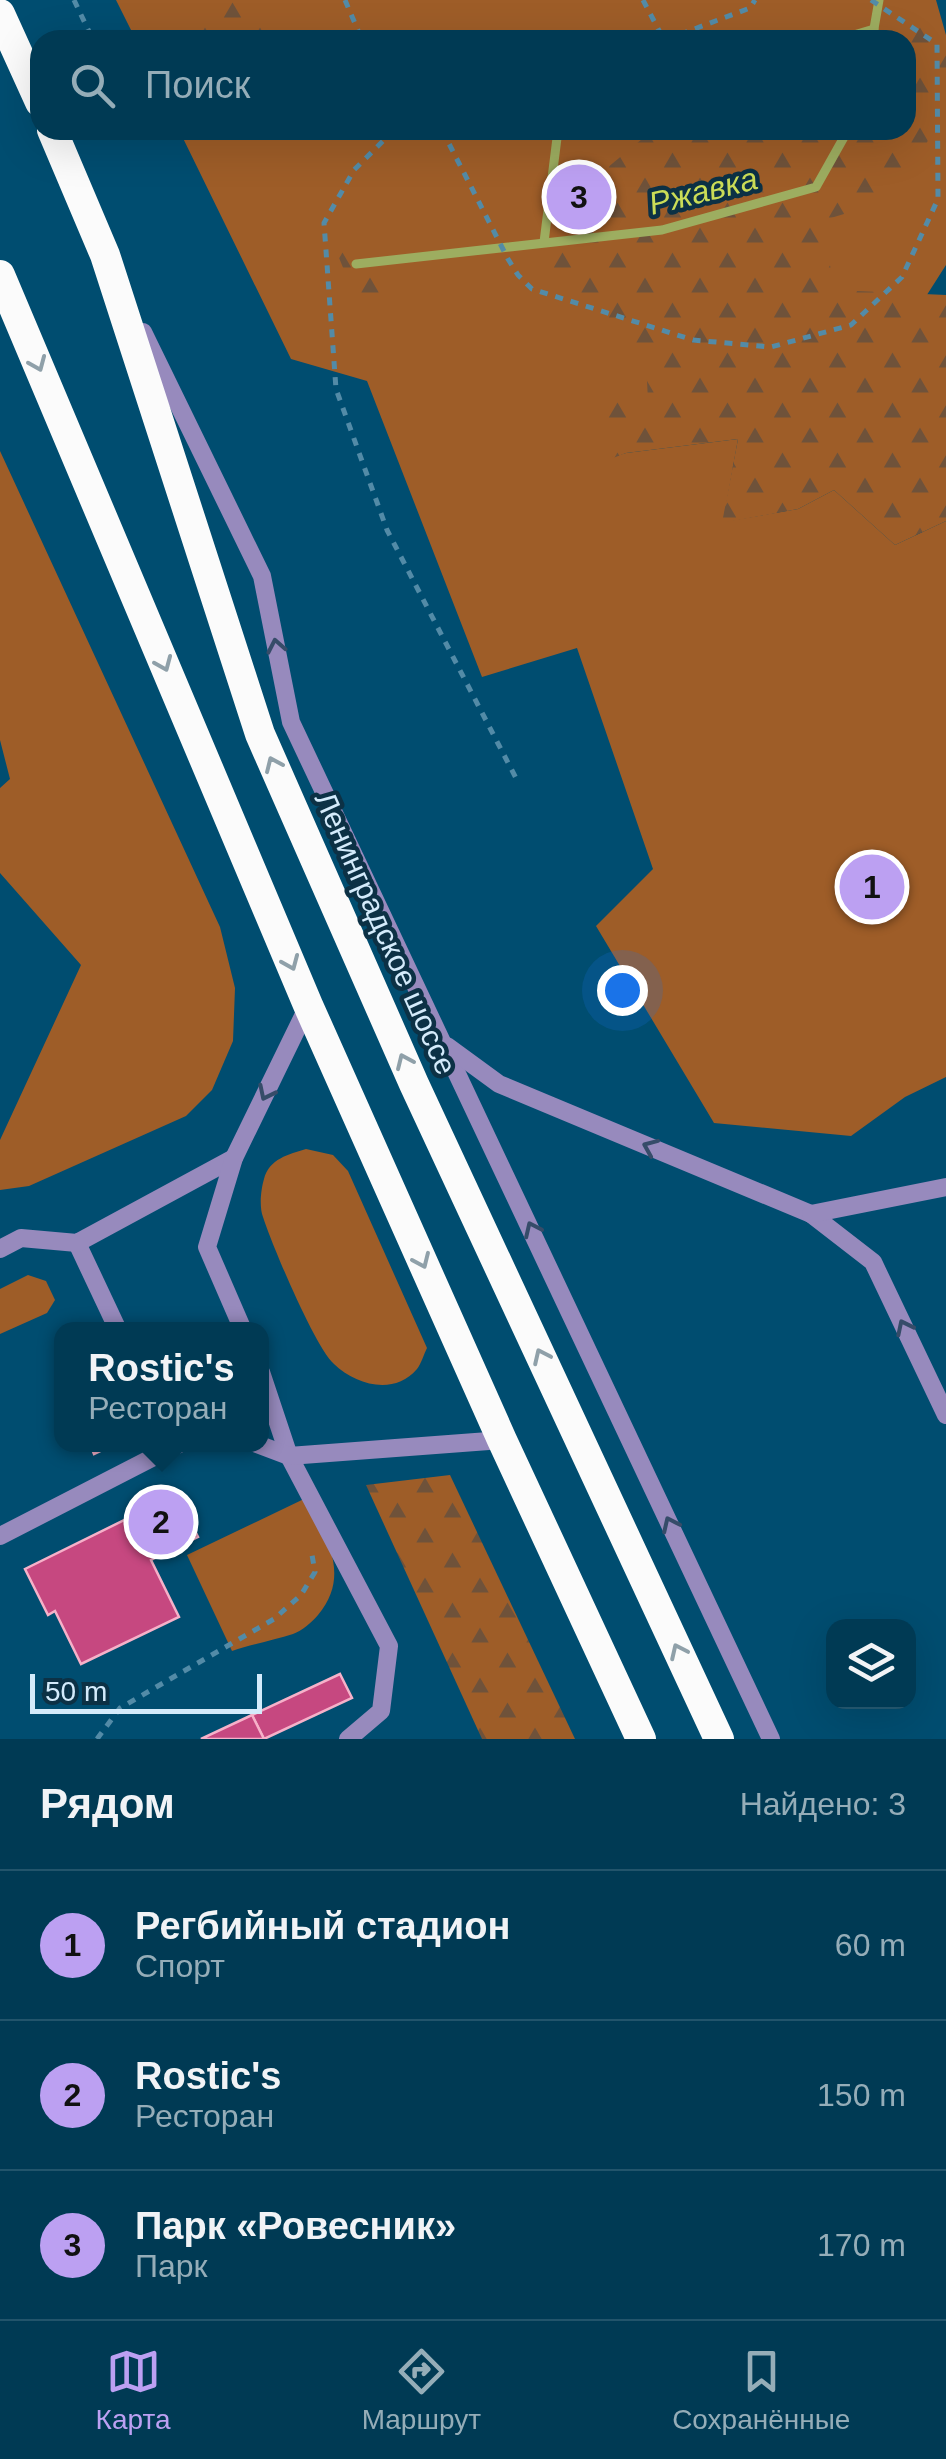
<!DOCTYPE html>
<html lang="ru">
<meta charset="utf-8">
<style>
body{margin:0;font-family:Helvetica,sans-serif;background:#0a415a;color:#f1f3f6}
.controls{position:absolute;right:30px;bottom:30px;display:grid;overflow:hidden;border-radius:20px;box-shadow:0 10px 40px #0002}
.controls button{width:90px;height:90px;display:grid;place-items:center;padding:0;border:0;border-bottom:2px solid #22546b;background:#003a54;color:#f1f3f6;font:50px sans-serif}
.scale{position:absolute;left:30px;bottom:25px;width:232px;box-sizing:border-box;padding-left:10px;border:5px solid #d4ebfb;border-top:0;font-size:28px;line-height:35px;white-space:nowrap;color:#d4ebfb;-webkit-text-stroke:8px #0c3145;paint-order:stroke}
.you{position:absolute;left:622px;top:990px;width:35px;height:35px;margin:-25px;border:8px solid #fff;border-radius:50%;background:#1a73e8;box-shadow:0 0 0 15px #1a73e833}
.badge{display:grid;place-items:center;width:65px;height:65px;border-radius:50%;background:#bca0f2;color:#111;font-size:32px;font-weight:700}
.pin{position:absolute;translate:-50% -50%;border:5px solid #fff;box-shadow:0 2px 10px #0006}
.popup{position:absolute;left:54px;top:1322px;width:215px;height:130px;box-sizing:border-box;display:grid;place-content:center;border-radius:20px;background:#003a54;filter:drop-shadow(0 2px 8px #0005);font-size:32px;white-space:nowrap;color:#95adb8}
.popup b{font-size:38px;color:#f1f3f6}
.popup::after{content:'';position:absolute;left:50%;top:100%;margin-left:-20px;border:20px solid transparent;border-top-color:#003a54}
.list{margin:0;padding:0;list-style:none}
h2{display:flex;justify-content:space-between;align-items:center;height:130px;margin:0;padding:0 40px;font-size:42px}
h2 small{font-size:32px;font-weight:400;color:#95adb8}
.list li{display:grid;grid-template-columns:65px 1fr auto;gap:30px;align-items:center;box-sizing:border-box;height:150px;padding:0 40px;border-top:2px solid #22546b}
.list b{display:block;font-size:38px;white-space:nowrap}
.list p{margin:0;font-size:32px;white-space:nowrap;color:#95adb8}
.list em{font-size:32px;font-style:normal;color:#95adb8}
.icon{flex:none;width:55px;height:55px;fill:none;stroke:currentColor;stroke-width:2;stroke-linecap:round;stroke-linejoin:round}
.map{position:relative;flex:none;width:946px;height:1739px;overflow:hidden}
.search{position:absolute;background:#003a54;box-shadow:0 10px 40px #0002;left:30px;right:30px;top:30px;height:110px;display:flex;align-items:center;gap:25px;box-sizing:border-box;padding:0 35px;border-radius:30px;color:#95adb8;font-size:38px}
.sheet{height:580px;background:#003a54}
nav{display:flex;justify-content:space-around;align-items:center;box-sizing:border-box;height:140px;border-top:2px solid #22546b;background:#003a54;font-size:28px;color:#95adb8}
nav a{display:grid;justify-items:center;gap:5px}
nav .on{color:#bca0f2}
.map>svg:first-child{display:block}
</style>
<div class="map">
<svg width="946" height="1739" viewBox="0 0 946 1739">
<defs>
<pattern id="forest-firs" width="22" height="20" patternUnits="userSpaceOnUse" patternTransform="scale(2.5)"><rect width="22" height="20" fill="#9e5d28"/><path d="M5 1l3.5 6h-7zM16 11l3.5 6h-7z" fill="#6f523a"/></pattern>
</defs>
<rect width="100%" height="100%" fill="#004d70"/>
<!-- green -->
<g fill="#9e5d28">
<polygon points="116,0 936,0 946,35 946,265 893,348 742,409 599,401 613,457 626,453 738,439 723,522 798,509 834,490 895,545 946,521 946,1077 905,1097 851,1136 714,1123 596,926 653,869 577,648 482,677 367,381 291,359 179,130 906,130 906,40 136,40"/>
<polygon points="0,451 220,927 235,988 233,1041 212,1090 186,1116 29,1186 0,1190 0,1140 81,965 0,873 0,788 10,779 0,740"/>
<path d="M 306,1149 L 333,1155 L 348,1171 L 427,1348 C 424,1354 421,1364 417,1369 C 394,1396 356,1385 334,1364 C 315,1347 272,1245 263,1217 C 259,1207 261,1189 264,1179 C 269,1159 289,1154 306,1149 Z"/>
<polygon points="28,1275 46,1281 55,1300 47,1313 0,1334 0,1289"/>
<path d="M 306,1498 C 327,1537 351,1576 318,1615 C 312,1622 302,1631 293,1634 C 275,1640 252,1644 232,1651 L 187,1555 Z"/>
</g>
<!-- forest -->
<g fill="url(#forest-firs)">
<polygon points="182,0 259,0 279,40 200,40"/>
<polygon points="917,0 932,0 946,57 946,100 903,196 821,221 835,290 946,295 946,521 895,545 834,490 798,509 722,523 738,439 626,453 613,458 597,428 597,401 648,401 646,361 601,309 544,294 573,196 653,130 906,130 906,40 888,40"/>
<polygon points="406,244 379,264 381,295 360,329 360,309 335,248"/>
<polygon points="450,1475 575,1739 482,1739 366,1485"/>
</g>
<g fill="none" stroke-linecap="round" stroke-linejoin="round">
<!-- stream -->
<g stroke="#9dad60" stroke-width="9">
<polyline points="837,40 874,29"/>
<polyline points="872,40 879,0"/>
<polyline points="544,242 558,130"/>
<polyline points="356,264 662,230 816,187 848,130"/>
</g>
</g>
<!-- building -->
<g fill="#c64880" stroke="#f6b1c9" stroke-width="2.5">
<polygon points="90,1444 115,1444 94,1454"/>
<polygon points="177,1494 198,1537 151,1560 179,1617 81,1664 55,1611 48,1615 25,1569"/>
<polygon points="340,1674 352,1698 264,1739 252,1715"/>
<polygon points="252,1715 264,1739 201,1739"/>
</g>
<g fill="none" stroke-linecap="round" stroke-linejoin="round">
<!-- path -->
<g stroke="#538ba7" stroke-width="5" stroke-dasharray="8 8" stroke-linecap="butt">
<polyline points="74,0 93,40"/>
<polyline points="345,0 362,40"/>
<polyline points="643,0 664,40"/>
<polyline points="665,40 750,8 755,0"/>
<polyline points="394,130 354,170 324,223 336,389 387,530 517,780"/>
<polyline points="418,130 432,134 441,130"/>
<polyline points="442,130 508,259 518,275 532,289 693,340 771,347 851,325 902,277 938,199 937,44 871,0"/>
<polyline points="97,1739 120,1708 274,1619 301,1595 315,1572 312,1555"/>
</g>
<!-- lane -->
<g stroke="#978abd" stroke-width="18">
<polyline points="143,332 262,576 291,722 771,1739"/>
<polyline points="447,1046 499,1084 811,1214 873,1262 946,1415"/>
<polyline points="811,1214 946,1187"/>
<polyline points="77,1243 118,1330"/>
<polyline points="0,1249 21,1238 77,1243 234,1158"/>
<polyline points="243,1330 207,1247 234,1158 308,1006"/>
<polyline points="261,1372 289,1456 389,1646 381,1711 348,1739"/>
<polyline points="257,1444 289,1456 502,1440"/>
<polyline points="0,1536 179,1444"/>
</g>
<!-- highway -->
<g stroke="#fbfbfb" stroke-width="30">
<polyline points="0,14 40,102"/>
<polyline points="52,130 105,255 260,734 414,1084 719,1739"/>
<polyline points="0,275 308,1005 502,1440 641,1739"/>
</g>
</g>
<!-- one-way arrows -->
<defs><path id="oneway-chevron" d="M-2-3.5L2.5 0L-2 3.5" fill="none" stroke-width="1.6" stroke-linecap="round" stroke-linejoin="round" transform="scale(2.5)"/></defs>
<g stroke="#8fa0a9">
<use href="#oneway-chevron" transform="translate(38 364) rotate(67)"/>
<use href="#oneway-chevron" transform="translate(164 664) rotate(67)"/>
<use href="#oneway-chevron" transform="translate(273 764) rotate(-114)"/>
<use href="#oneway-chevron" transform="translate(291 963) rotate(67)"/>
<use href="#oneway-chevron" transform="translate(404 1061) rotate(-114)"/>
<use href="#oneway-chevron" transform="translate(422 1261) rotate(66)"/>
<use href="#oneway-chevron" transform="translate(541 1356) rotate(-115)"/>
<use href="#oneway-chevron" transform="translate(678 1651) rotate(-115)"/>
</g>
<g stroke="#364c69">
<use href="#oneway-chevron" transform="translate(276 646) rotate(-101)"/>
<use href="#oneway-chevron" transform="translate(266 1093) rotate(116)"/>
<use href="#oneway-chevron" transform="translate(650 1147) rotate(-157)"/>
<use href="#oneway-chevron" transform="translate(532 1229) rotate(-115)"/>
<use href="#oneway-chevron" transform="translate(904 1327) rotate(-116)"/>
<use href="#oneway-chevron" transform="translate(670 1524) rotate(-115)"/>
</g>
<g text-anchor="middle" dominant-baseline="central" stroke-width="9" stroke-linejoin="round" paint-order="stroke">
<!-- street labels -->
<g font-size="30" fill="#d4ebfb" stroke="#0c3145">
<text transform="translate(386 933) rotate(66)">Ленинградское шоссе</text>
</g>
<!-- water labels -->
<g font-size="32" font-style="italic" fill="#cbdd57" stroke="#0c3145">
<text transform="translate(703 191) rotate(-14)">Ржавка</text>
</g>
</g>
</svg>
<div class="controls">
<button><svg class="icon" aria-label="layers" viewBox="0 0 24 24"><path d="M12 4l9 5-9 5-9-5zM3 14l9 5 9-5"/></svg></button>
</div>
<div class="scale">50 m</div>
<div class="you"></div>
<div class="pin badge" style="left:872px;top:887px">1</div>
<div class="pin badge" style="left:161px;top:1522px">2</div>
<div class="popup"><b>Rostic's</b>Ресторан</div>
<div class="pin badge" style="left:579px;top:197px">3</div>
<div class="search"><svg class="icon" aria-label="search" viewBox="0 0 24 24"><circle cx="10" cy="10" r="6"/><path d="M15 15l6 6"/></svg>Поиск</div>
</div>
<section class="sheet">
<h2>Рядом<small>Найдено: 3</small></h2>
<ul class="list">
<li><span class="badge">1</span><div><b>Регбийный стадион</b><p>Спорт</p></div><em>60 m</em></li>
<li><span class="badge">2</span><div><b>Rostic's</b><p>Ресторан</p></div><em>150 m</em></li>
<li><span class="badge">3</span><div><b>Парк «Ровесник»</b><p>Парк</p></div><em>170 m</em></li>
</ul>
</section>
<nav>
<a class="on"><svg class="icon" aria-label="map" viewBox="0 0 24 24"><path d="M3 6l6-2 6 2 6-2v14l-6 2-6-2-6 2zM9 4v14M15 6v14"/></svg>Карта</a>
<a><svg class="icon" aria-label="directions" viewBox="0 0 24 24"><path d="M12 3l9 9-9 9-9-9zM9 14v-3h6M13 9l2 2-2 2"/></svg>Маршрут</a>
<a><svg class="icon" aria-label="saved" viewBox="0 0 24 24"><path d="M7 4h10v16l-5-4-5 4z"/></svg>Сохранённые</a>
</nav>
